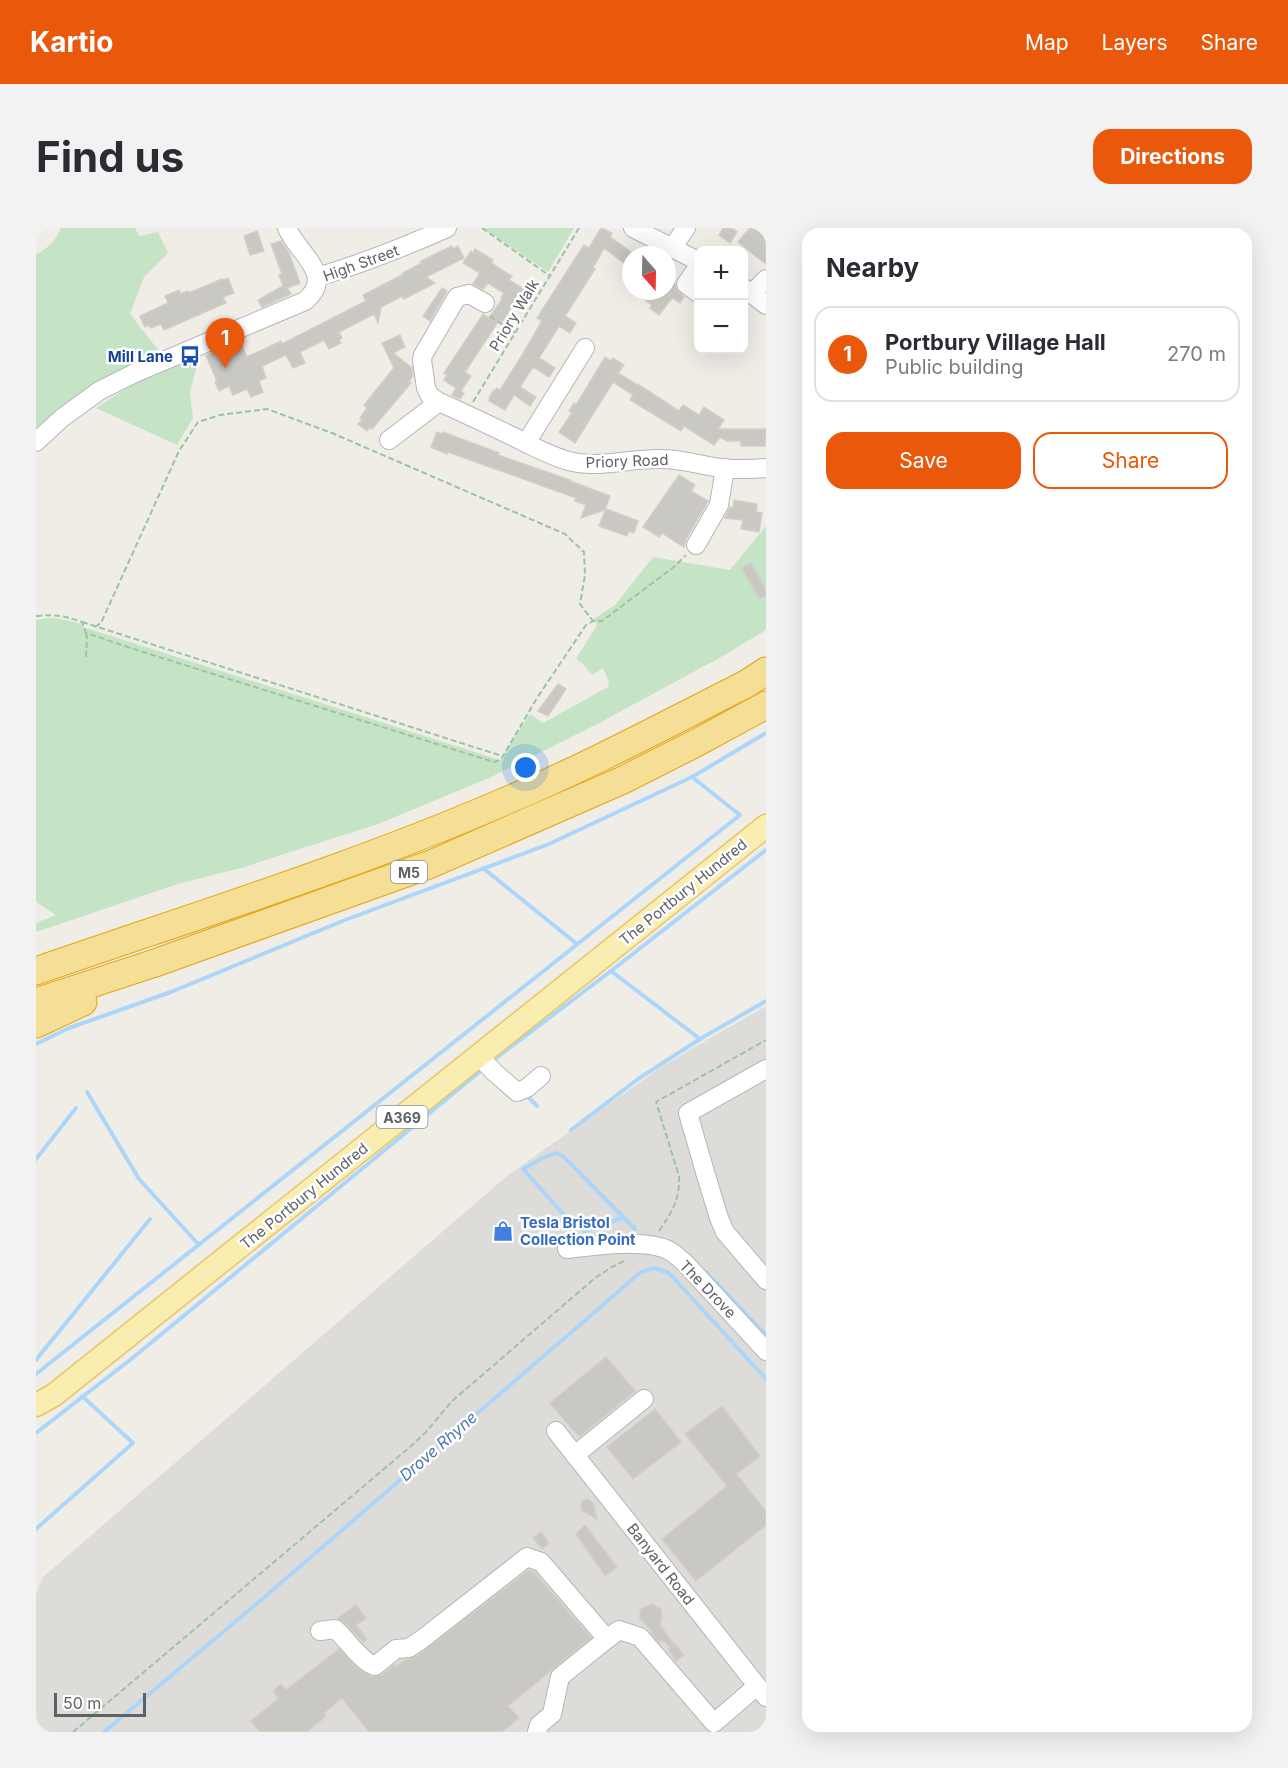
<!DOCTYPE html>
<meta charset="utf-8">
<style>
body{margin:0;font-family:Inter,sans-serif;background:#f2f2f3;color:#2b2b33}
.controls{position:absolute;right:18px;top:18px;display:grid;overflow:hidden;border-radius:12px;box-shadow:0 6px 24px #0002}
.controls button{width:54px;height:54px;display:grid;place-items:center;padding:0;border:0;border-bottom:2px solid #e1e1e2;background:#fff;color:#2b2b33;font:30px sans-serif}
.compass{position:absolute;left:586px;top:18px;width:54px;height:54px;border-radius:50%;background:#fff;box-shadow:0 6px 24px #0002;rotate:160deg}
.scale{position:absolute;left:18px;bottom:15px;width:92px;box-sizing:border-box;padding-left:6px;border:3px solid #5e6165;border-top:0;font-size:16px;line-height:21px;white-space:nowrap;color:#5e6165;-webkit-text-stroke:4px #fff;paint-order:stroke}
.you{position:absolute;left:490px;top:540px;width:21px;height:21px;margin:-15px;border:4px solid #fff;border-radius:50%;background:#1a73e8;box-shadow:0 0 0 9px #1a73e833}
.badge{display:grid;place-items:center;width:39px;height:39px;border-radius:50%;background:#ea580c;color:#fff;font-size:20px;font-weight:700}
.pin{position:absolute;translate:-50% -50px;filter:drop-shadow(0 2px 3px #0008)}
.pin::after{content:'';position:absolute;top:32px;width:21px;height:18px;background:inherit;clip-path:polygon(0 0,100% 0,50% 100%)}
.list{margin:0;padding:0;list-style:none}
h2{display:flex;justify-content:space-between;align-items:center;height:78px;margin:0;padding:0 24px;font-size:26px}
h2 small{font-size:20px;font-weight:400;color:#7c7c81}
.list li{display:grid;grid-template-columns:39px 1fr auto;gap:18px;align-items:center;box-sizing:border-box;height:96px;margin:0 12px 12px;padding:0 12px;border:2px solid #e1e1e2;border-radius:18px}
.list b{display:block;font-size:22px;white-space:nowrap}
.list p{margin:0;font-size:20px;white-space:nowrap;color:#7c7c81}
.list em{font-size:20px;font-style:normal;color:#7c7c81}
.actions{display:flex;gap:12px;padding:18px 24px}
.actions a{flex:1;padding:14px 0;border:2px solid #ea580c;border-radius:18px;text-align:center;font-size:21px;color:#ea580c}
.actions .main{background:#ea580c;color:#fff}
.map{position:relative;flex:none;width:730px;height:1504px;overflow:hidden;border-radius:18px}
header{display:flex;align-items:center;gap:36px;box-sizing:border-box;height:84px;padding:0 30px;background:#ea580c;color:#fff}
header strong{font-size:28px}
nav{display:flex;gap:33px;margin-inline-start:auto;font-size:21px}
.intro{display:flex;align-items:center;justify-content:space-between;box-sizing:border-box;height:144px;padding:0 36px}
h1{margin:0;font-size:42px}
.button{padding:15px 27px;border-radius:18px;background:#ea580c;color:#fff;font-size:21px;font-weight:700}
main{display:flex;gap:36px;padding:0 36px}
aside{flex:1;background:#fff;border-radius:18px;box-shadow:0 6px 24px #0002}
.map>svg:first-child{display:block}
</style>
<header>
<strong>Kartio</strong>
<nav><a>Map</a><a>Layers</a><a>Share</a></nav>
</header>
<div class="intro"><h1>Find us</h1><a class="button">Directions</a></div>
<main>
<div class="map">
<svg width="730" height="1504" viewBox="0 0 730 1504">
<rect width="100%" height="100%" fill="#efede6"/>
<!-- industrial -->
<polygon fill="#dedcd8" points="730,778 730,1504 0,1504 0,1366 7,1349 471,948 624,840 674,810"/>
<!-- green -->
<g fill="#c4e4c5">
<path d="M 25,0 L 99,0 L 103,8 L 122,4 L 132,25 L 108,49 L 94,86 L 123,123 L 124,128 L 0,206 L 0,26 C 12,21 20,12 25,0 Z"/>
<polygon points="447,0 538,0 512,44"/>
<polygon points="159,129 161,137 154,164 157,190 141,217 60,180 106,151"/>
<path d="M 730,298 L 730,402 L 685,429 L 565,494 L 453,550 L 342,596 L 205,640 L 142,656 L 0,704 L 0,695 L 20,687 L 0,674 L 0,392 C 16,388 29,391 45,396 L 47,399 L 464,532 L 494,486 L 507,495 L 572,459 L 573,454 L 567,440 L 556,447 L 546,435 L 540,431 L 561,397 L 558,391 L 579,377 L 617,329 L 694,342 Z"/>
</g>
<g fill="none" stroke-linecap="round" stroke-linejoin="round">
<!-- stream -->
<g stroke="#acd6f9" stroke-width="4">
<polyline points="447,640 541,716"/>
<polyline points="575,743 664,811"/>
<polyline points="0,816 33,800 135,764 309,692 513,616 656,549 730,505"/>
<polyline points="455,834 575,743 730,622"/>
<polyline points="51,864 103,951 163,1017"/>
<polyline points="489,866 501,878"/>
<polyline points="535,902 602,851 664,811 730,773"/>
<polyline points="0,931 40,880"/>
<polyline points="588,989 549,1003 537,997 487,941 509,929 520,925 527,928 599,1001"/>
<polyline points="670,1044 730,1107"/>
<polyline points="0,1132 114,991"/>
<polyline points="0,1146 704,587 656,549"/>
<polyline points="0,1205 99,1128 447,841"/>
<polyline points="0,1301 97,1215 46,1168"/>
<polyline points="68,1504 231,1367 605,1044 618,1040 633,1045 730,1151"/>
</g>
</g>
<!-- building -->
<g fill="#cac8c2" stroke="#d3cfc5" stroke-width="1.5">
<polygon points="565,0 576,5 574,9 595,24 595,40 568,20 557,40 559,41 529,88 540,95 534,105 523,98 503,130 519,140 513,149 497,139 484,159 500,169 494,178 478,167 469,182 453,173 454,171 453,170 458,162 459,163 461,160 464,162 488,124 506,93 501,90 548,17 553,20"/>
<polygon points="687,0 695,0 701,4 694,15 683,7"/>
<polygon points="714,0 719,0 730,10 730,36 702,14"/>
<polygon points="221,3 228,23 214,27 208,8"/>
<polygon points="245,13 253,25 264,55 251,60 255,66 226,79 222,72 247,58 243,47 246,46 235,16"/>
<polygon points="416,18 417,21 422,18 428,30 390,49 399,55 368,71 366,68 347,78 345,80 342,95 338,86 303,104 306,110 303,112 305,115 293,121 288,112 264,124 269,135 257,140 250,127 226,138 230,150 223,153 227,164 215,169 211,161 197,167 193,158 183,163 179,154 181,153 170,128 204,113 211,129 245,113 246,116 330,73 327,67 368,46 367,45 386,35 385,33"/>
<polygon points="439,21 457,32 455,35 476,48 473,52 493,64 483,80 477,77 466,94 463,92 429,144 435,148 425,163 428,165 424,171 416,167 420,160 408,152 411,147 408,145 447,86 453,90 466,71 465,70 468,65 452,55 447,61 437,56 444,45 427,35 435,23 437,25"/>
<polygon points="192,50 198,65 187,69 190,75 128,102 125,96 114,100 113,97 109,99 104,88 132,75 129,68 143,62 144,66 152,63 153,65 186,51 187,52"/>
<polygon points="631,50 639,56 640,61 648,69 644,75 636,70 623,87 614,80 616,77 597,63 631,63"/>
<polygon points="406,60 411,63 394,93 387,88"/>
<polygon points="364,107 369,119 357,125 376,140 377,148 373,153 375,155 336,201 334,199 331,203 322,196 326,192 324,190 331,180 328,177 358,140 346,115"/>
<polygon points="569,129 575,133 577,130 588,137 582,145 603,158 603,157 643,183 647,177 663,187 668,179 688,192 682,201 730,201 729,218 705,218 705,213 691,213 684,209 678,217 648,198 645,203 614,184 594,172 597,167 577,154 539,215 523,204 536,185 533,183 538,175 540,177"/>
<polygon points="401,204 406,206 407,204 463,225 462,227 534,252 534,253 574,268 569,282 545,290 550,277 539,273 540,270 412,224 411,226 395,219"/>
<polygon points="643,247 659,257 655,263 672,273 650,311 648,319 626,305 623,309 607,299"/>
<polygon points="698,272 721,276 720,284 726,285 723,304 705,301 707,292 689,290 694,279 697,280"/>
<polygon points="570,281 602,293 598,305 593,303 591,308 563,298"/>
<polygon points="715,335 730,362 730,367 723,371 706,340"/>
<polygon points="522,456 530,461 512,488 502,483"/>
<polygon points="570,1129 599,1163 543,1209 514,1175"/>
<polygon points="686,1178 724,1228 700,1246 730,1283 730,1297 660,1353 626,1311 691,1258 649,1206"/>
<polygon points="619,1181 645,1214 597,1251 571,1219"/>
<polygon points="552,1271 557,1275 561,1291 545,1282 545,1275 548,1272"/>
<polygon points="549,1297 581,1339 569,1348 540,1306"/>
<polygon points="505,1304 513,1315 506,1321 497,1310"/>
<polygon points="493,1342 498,1344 555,1410 472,1478 483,1490 466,1504 333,1504 306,1470 288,1485 290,1488 271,1504 224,1504 215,1493 243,1470 237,1463 245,1456 250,1462 303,1421 321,1440 335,1449 346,1447 359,1437 360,1439 369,1432 379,1429"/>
<polygon points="616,1376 625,1381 626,1388 624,1397 638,1416 634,1419 626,1412 623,1414 615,1405 617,1404 604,1391 604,1383 606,1380"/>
<polygon points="320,1377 330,1390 320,1397 331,1411 327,1414 311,1397 302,1390"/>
<polygon points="639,1416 648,1427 640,1433 632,1421"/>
</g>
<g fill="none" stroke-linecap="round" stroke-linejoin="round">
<!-- minor casing -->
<g stroke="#b3b6ba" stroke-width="20">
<g id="minor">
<polyline points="597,0 662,33"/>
<polyline points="636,20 650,0"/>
<polyline points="662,39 650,56 662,65"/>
<path d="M 281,49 C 326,36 368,19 411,0"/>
<polyline points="708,60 730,77"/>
<polyline points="716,65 730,51"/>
<polyline points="403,174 394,168 390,160 386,132 387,127 421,69 433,66 449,75"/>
<path d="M 353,212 L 403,174 C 428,185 453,197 478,209 C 496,218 514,228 533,233 C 563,241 594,230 625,231 C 645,231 664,237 684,240 C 699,242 715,241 730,240"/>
<path d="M 0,214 L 26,190 L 63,163 L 99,145 L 269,73 C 300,47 262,26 251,0"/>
<polyline points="490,215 549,120"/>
<polyline points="660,317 683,277 689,240"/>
<polyline points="443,828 458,844 481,864 491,860 505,848"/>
<polyline points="730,841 652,885 669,944 683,990 689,1004 730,1052"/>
<path d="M 531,1021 C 560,1018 609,1010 634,1023 C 639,1026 644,1031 649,1035 L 730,1123"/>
<polyline points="520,1203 730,1469"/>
<polyline points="539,1227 608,1171"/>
<path d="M 284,1403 L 299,1401 C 311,1411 325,1434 339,1438 L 360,1421 L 373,1420 L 385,1412 L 491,1329 L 505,1334 L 571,1411 L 524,1449 L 516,1486 L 503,1497 L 501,1504"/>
<polyline points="571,1411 583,1402 604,1409 678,1495 721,1458"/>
</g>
</g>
<!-- major casing -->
<g stroke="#e8c566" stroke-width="25">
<polyline id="major" points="0,1177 18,1167 730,598"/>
</g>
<!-- highway casing -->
<g stroke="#e4a511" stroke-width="29">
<g id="highway">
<path d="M 0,743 C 156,689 314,640 465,575 C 549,540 629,497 710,456 L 730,443"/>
<polyline points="0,774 119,735 395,636 587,552 662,514 730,477"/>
<polyline points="0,796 47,774"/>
</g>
</g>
<!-- path -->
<g stroke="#9cc2a8" stroke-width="2" stroke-dasharray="6 3" stroke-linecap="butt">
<polyline points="446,0 514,48"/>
<polyline points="454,88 479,105"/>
<polyline points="437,174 543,0"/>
<path d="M 0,388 C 19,386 29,388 46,394 L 50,405 L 104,423 L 458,534 L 464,532 L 467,528 L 501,470 L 550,397 L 557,393 L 566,393 L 639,338 L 650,327"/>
<polyline points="46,394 466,528"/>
<polyline points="59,399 65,395 143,223 162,194 184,187 231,181 296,205 529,306 548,324 549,347 544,376 557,393"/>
<polyline points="50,405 51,410 50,429"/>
<path d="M 623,1003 C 636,984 644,972 643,948 L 620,874 L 730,812"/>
<polyline points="37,1504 374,1219 390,1204 415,1174 559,1050 576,1039 590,1032"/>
</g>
<!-- minor -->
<use href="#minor" stroke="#fff" stroke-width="18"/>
<!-- major -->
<use href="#major" stroke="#f9eeb0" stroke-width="22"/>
<!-- highway -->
<use href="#highway" stroke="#f5de96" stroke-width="27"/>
</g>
<!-- icons -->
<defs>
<g id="bus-bare" transform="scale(1.62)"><path d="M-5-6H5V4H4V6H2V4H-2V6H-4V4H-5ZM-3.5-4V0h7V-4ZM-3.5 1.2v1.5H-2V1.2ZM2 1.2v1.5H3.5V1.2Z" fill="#1a4fb4" stroke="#fff" stroke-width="2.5" paint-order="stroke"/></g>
<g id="shop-bare" transform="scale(1.62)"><path d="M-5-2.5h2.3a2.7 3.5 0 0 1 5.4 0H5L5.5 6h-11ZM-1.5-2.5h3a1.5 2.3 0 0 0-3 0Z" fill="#3f7fe0" stroke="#fff" stroke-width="2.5" paint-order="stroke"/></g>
</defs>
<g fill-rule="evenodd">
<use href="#bus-bare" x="154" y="128"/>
<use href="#shop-bare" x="467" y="1003"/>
</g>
<g text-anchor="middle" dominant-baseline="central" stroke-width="5" stroke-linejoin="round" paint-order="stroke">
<!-- shield labels -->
<g fill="#fff" stroke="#8e9093" stroke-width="1.5">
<rect x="355" y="633" width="36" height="22" rx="4.5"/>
<rect x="340.5" y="878" width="51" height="22" rx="4.5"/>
</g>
<g font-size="14" font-weight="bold" fill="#5e6165">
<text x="373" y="644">M5</text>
<text x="366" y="889">A369</text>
</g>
<!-- street labels -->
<g font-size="15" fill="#5e6165" stroke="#fff">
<text transform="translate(325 35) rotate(-20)">High Street</text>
<text transform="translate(478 87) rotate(-59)">Priory Walk</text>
<text transform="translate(591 233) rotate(-2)">Priory Road</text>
<text transform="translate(647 664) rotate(-39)">The Portbury Hundred</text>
<text transform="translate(268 968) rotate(-39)">The Portbury Hundred</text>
<text transform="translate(672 1061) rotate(46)">The Drove</text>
<text transform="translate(625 1336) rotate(52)">Banyard Road</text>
</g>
<!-- transit labels -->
<g font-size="15" font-weight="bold" fill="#164399" stroke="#fff" text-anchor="end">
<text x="137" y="128">Mill Lane</text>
</g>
<!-- shop labels -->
<g font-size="15" font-weight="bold" fill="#366cbe" stroke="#fff" text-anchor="start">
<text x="484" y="994">Tesla Bristol<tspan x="484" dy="17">Collection Point</tspan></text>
</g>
<!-- water labels -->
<g font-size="16" font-style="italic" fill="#4978aa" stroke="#fff">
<text transform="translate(402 1218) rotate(-41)">Drove Rhyne</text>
</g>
</g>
</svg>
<div class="controls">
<button>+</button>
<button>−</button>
</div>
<svg class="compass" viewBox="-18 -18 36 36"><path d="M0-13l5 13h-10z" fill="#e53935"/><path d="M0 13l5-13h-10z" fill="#7c7c81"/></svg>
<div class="scale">50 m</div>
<div class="you"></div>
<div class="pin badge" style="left:189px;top:140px">1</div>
</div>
<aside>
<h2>Nearby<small></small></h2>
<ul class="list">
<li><span class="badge">1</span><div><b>Portbury Village Hall</b><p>Public building</p></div><em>270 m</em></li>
</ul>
<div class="actions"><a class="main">Save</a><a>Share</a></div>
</aside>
</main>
